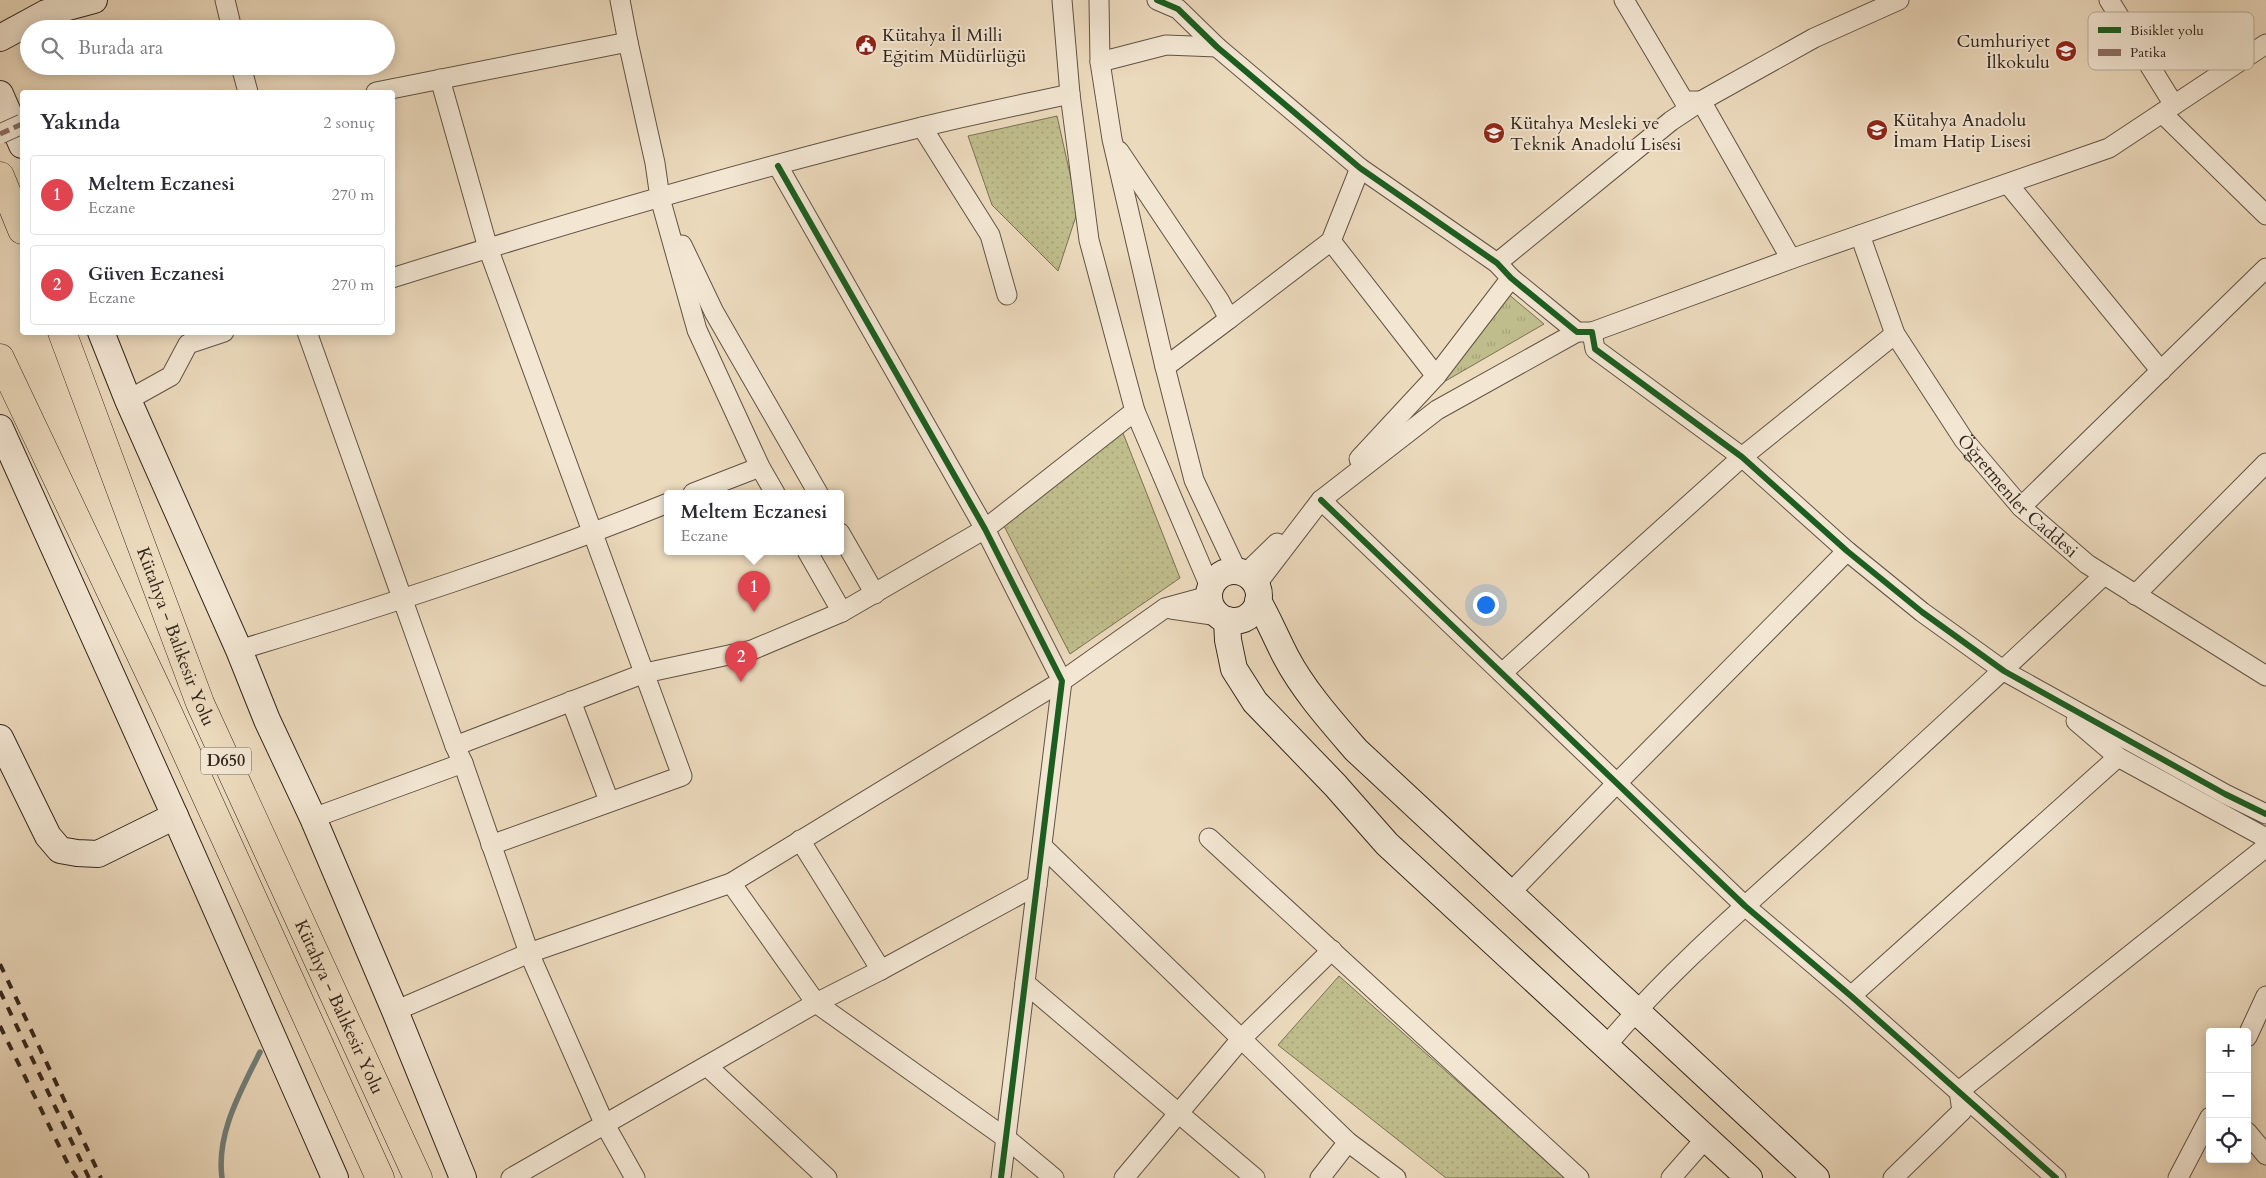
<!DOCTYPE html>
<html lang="tr">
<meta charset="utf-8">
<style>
body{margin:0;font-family:Cardo,serif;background:#f7f7f7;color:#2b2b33}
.controls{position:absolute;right:15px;bottom:15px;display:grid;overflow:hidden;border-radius:5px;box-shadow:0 2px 12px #0003}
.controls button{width:45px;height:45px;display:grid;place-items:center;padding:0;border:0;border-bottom:1px solid #e1e1e2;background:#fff;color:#2b2b33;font:25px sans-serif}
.you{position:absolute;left:1485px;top:604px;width:18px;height:18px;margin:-12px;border:4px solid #fff;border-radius:50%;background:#1a73e8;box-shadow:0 0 0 8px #1a73e833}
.badge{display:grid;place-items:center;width:32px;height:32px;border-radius:50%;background:#8f2418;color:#fff;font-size:16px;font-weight:700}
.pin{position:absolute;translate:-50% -41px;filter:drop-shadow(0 1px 2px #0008)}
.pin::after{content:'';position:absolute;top:26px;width:18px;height:15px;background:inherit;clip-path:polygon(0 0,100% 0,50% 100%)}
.popup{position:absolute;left:664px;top:490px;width:180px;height:65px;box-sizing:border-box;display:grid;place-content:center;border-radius:5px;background:#fff;filter:drop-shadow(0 1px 4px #0005);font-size:16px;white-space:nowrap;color:#7c7c81}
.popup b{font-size:19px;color:#2b2b33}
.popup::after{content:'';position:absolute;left:50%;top:100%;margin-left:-10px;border:10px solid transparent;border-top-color:#fff}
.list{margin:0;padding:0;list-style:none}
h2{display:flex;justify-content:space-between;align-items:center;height:65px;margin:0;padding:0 20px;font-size:21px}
h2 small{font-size:16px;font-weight:400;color:#7c7c81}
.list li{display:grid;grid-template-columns:32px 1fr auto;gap:15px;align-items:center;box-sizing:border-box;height:80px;margin:0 10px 10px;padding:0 10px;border:1px solid #e1e1e2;border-radius:5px}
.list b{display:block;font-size:19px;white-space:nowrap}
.list p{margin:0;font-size:16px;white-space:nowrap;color:#7c7c81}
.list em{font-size:16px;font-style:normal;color:#7c7c81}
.icon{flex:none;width:28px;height:28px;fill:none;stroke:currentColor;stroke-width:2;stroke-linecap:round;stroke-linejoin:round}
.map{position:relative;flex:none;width:2266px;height:1178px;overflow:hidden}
.search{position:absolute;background:#fff;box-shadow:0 2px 12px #0003;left:20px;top:20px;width:375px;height:55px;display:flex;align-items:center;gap:12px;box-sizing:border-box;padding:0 18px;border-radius:28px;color:#7c7c81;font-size:19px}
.panel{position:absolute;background:#fff;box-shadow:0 2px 12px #0003;left:20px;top:90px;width:375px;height:245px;border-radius:5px}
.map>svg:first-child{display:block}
</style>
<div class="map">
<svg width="2266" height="1178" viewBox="0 0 2266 1178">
<defs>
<pattern id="grass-tufts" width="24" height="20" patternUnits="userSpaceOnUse" patternTransform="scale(1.25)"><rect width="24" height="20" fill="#c0bd8c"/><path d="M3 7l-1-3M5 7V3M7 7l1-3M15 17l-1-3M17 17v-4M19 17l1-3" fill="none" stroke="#a5a278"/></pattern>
<pattern id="park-dots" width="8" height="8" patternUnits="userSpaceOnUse" patternTransform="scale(1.25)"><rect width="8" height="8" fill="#c0bd8c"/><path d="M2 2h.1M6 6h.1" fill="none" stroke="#a5a278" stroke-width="1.8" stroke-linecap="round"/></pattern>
</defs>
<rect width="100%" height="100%" fill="#ecdabd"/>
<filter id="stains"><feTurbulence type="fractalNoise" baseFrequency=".004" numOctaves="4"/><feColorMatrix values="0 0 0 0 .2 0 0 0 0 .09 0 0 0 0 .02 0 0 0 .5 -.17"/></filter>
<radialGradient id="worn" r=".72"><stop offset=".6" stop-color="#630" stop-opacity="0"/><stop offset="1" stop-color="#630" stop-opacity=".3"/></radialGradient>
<!-- grass -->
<polygon fill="url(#grass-tufts)" stroke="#7a7254" points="1507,293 1544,324 1442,383"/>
<!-- park -->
<g fill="url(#park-dots)" stroke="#7a7254">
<polygon points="1057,116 1078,210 1058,271 992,205 968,136"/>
<polygon points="1121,428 1180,578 1070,654 1003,524"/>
<polygon points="1339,976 1566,1178 1446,1178 1278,1045"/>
</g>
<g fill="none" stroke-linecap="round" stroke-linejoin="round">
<!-- stream -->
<path stroke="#717e7a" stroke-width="5.5" d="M 222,1178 C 216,1133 241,1091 260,1052"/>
<!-- street casing -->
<g stroke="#615345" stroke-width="21">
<g id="street">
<polyline points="225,0 232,29"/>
<polyline points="620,0 628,42"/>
<polyline points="1062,0 1070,94 1089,240 1135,411 1210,587"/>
<polyline points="1099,0 1100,62 1112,139 1165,367 1194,480 1237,571"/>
<polyline points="1157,0 1178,9 1217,47 1360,168 1497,263 1511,278 1577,332 1592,332 1595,349 1742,457 1847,551 1922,612 2004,671 2225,794 2266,814"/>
<polyline points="1624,0 1684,101 1701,101 1791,259"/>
<polyline points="2109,0 2174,105"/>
<polyline points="1100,62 1166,45 1217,47"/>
<polyline points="241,66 248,92"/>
<polyline points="440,79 488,248 682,776 491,845"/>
<polyline points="376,92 628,42 655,163 660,198 697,330 760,467 775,493"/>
<polyline points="2162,113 2266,215"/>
<polyline points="922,127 990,235 1007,295"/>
<polyline points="1119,151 1219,300 1229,319 1165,367"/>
<polyline points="778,166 985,529 1062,681 1001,1178"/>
<polyline points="2008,184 2161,371"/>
<path id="s1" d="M 1860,235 L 1895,334 L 1964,440 L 2021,507 L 2087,564 L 2266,676"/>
<polyline points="1331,241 1436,376"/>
<polyline points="682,245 714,312 818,493"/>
<polyline points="1497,263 1671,121 1701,101 1814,38 1899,0"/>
<path d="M 392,278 C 567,223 744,171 922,127 C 971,115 1020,105 1070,94"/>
<polyline points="1229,319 1331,241 1360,168"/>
<polyline points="307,332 455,746 463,763 529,953 604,1123 635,1178"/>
<polyline points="1592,332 1791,259 2109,148 2266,44"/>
<polyline points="128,400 171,376 188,344 224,332"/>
<polyline points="1359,459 1436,376 1511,278"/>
<polyline points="693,493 760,467"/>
<polyline points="1321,500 1745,906 1851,996 2056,1178"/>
<polyline points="2021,507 2266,268"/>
<polyline points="840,533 875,594"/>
<polyline points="807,551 842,612"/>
<polyline points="1245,574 1277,543"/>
<polyline points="1256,585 1321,500 1437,410 1577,332"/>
<polyline points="2135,595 2266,463"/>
<polyline points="1171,609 1219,616"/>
<path d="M 239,650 C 384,606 527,560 668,503"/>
<polyline points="1502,673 1742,457 1895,334"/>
<polyline points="571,701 609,801"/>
<polyline points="2076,721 2118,757 2266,838"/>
<polyline points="455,746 645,673 752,650 842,612 985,529 1135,411"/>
<polyline points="313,818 463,763"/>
<polyline points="1209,838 1579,1178"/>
<polyline points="800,840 881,970"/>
<polyline points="1042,846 1348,1142 1396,1178"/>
<polyline points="731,883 816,1003 1007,1139 1054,1178"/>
<polyline points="1510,893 1617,783 1847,551"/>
<polyline points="1025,983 1255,1178"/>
<polyline points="1851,996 2118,757"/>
<polyline points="395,1011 529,953 731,883 1062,681 1165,608 1209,596"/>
<polyline points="2247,1037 2266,996"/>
<path d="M 1606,1046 C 1668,972 1743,908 1815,843 C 1912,754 2009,666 2104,575"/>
<polyline points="707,1066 827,1178"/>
<polyline points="2247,1132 2266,1155"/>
<polyline points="511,1178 816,1003 881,970 1037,885"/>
<polyline points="1124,1178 1241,1039 1332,950"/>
<polyline points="1320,1178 1348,1142"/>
<polyline points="1671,1178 1706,1138"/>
<polyline points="1893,1178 1962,1111 1959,1091 2266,847"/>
<polyline points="2178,1178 2210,1117"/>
</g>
</g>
<!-- secondary casing -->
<g stroke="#33261d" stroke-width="28">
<g id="secondary">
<polyline points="0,38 46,13 94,0"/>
<polyline points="0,94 22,145"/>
<polyline points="101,332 128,400 239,650 267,720 313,818 395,1011 463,1178"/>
<polyline points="0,428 175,816 335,1178"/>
<circle cx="1234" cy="596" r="25"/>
<path d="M 1258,601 C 1269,620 1276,638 1286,657 C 1304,691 1331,721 1356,750 L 1816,1178"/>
<polyline points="1227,620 1228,640 1234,669 1255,702 1335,785 1387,844 1749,1178"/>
<polyline points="0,738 48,836 60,850 77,853 98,854 175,816"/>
</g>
</g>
<!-- highway casing -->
<g stroke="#33261d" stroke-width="29">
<g id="highway">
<polyline points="0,176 22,230"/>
<path id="s2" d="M 62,332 L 200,703 L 418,1178"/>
<polyline points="0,358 166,708 380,1178"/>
</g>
</g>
<!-- street -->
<use href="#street" stroke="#f3e7d4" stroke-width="19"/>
<!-- secondary -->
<use href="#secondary" stroke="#f3e7d4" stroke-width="26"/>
<!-- highway -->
<use href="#highway" stroke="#ecdabd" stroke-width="28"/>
<!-- rail -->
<g stroke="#33261d" stroke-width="4" stroke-dasharray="9 9" stroke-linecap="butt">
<polyline points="0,964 101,1178"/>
<polyline points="0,991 89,1178"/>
<polyline points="0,1026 69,1166 77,1178"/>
</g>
<!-- street-bridge casing -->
<g stroke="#615345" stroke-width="21" stroke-linecap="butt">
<polyline id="street-bridge" points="0,134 22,124"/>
</g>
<!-- street-bridge -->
<use href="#street-bridge" stroke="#f3e7d4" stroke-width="19"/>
<!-- quiet -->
<polyline stroke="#8d6e63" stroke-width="5" stroke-dasharray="10 5" stroke-linecap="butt" points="0,134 22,124"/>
<!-- cycleway casing -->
<g stroke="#f3e7d4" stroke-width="9">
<g id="cycleway">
<polyline points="1157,0 1178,9 1217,47 1360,168 1497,263 1511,278 1577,332 1592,332 1595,349 1742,457 1847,551 1922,612 2004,671 2225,794 2266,814"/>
<polyline points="778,166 985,529 1062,681 1001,1178"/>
<polyline points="1321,500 1745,906 1851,996 2056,1178"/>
</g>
</g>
<!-- cycleway -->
<use href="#cycleway" stroke="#1b5e20" stroke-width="6"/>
</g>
<!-- icons -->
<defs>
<g id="civic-disc" transform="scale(1.125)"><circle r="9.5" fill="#8f2418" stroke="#f3e7d4"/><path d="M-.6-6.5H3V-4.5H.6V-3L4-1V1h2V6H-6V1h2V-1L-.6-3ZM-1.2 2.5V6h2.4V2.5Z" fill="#fff"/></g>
<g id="school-disc" transform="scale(1.125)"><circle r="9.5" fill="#8f2418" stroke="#f3e7d4"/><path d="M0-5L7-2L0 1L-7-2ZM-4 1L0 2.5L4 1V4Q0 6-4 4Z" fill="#fff"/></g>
</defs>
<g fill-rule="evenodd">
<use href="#civic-disc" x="866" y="45"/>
<use href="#school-disc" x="2066" y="51"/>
<use href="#school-disc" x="1877" y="130"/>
<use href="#school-disc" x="1494" y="133"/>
</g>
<g text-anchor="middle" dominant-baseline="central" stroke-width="4" stroke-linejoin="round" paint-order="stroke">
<!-- shield labels -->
<rect fill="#f3e7d4" stroke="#6d6054" stroke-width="1" x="201" y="747.5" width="50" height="27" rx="4"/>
<g font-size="16" font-weight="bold" fill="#33261d">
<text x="226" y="761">D650</text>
</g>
<!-- poi labels -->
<g font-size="18" fill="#33261d" stroke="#f3e7d4" text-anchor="start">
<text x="882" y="35">Kütahya İl Milli<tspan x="882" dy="21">Eğitim Müdürlüğü</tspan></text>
<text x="2050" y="41" text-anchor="end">Cumhuriyet<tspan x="2050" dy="21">İlkokulu</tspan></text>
<text x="1893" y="120">Kütahya Anadolu<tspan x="1893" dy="21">İmam Hatip Lisesi</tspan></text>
<text x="1510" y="123">Kütahya Mesleki ve<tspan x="1510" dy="21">Teknik Anadolu Lisesi</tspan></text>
</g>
<!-- street labels -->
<g font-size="18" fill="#33261d" stroke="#f3e7d4">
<text stroke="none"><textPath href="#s1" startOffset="309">Öğretmenler Caddesi</textPath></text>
<text stroke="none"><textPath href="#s2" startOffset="325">Kütahya - Balıkesir Yolu</textPath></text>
<text stroke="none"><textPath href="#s2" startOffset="730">Kütahya - Balıkesir Yolu</textPath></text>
</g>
</g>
<!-- legend -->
<rect x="2088" y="12" width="166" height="58" rx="8" fill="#f3e7d4" stroke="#b9ad9d" stroke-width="1"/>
<rect x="2098" y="27" width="23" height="6" fill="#1b5e20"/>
<rect x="2098" y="49" width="23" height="7" fill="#8d6e63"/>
<g font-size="14" fill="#33261d">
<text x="2130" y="35">Bisiklet yolu</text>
<text x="2130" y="57">Patika</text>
</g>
<rect width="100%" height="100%" filter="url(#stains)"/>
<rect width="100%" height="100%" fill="url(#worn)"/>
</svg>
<div class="controls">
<button>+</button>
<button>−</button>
<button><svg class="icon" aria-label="locate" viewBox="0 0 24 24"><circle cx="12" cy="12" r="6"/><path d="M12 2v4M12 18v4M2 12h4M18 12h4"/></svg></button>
</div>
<div class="you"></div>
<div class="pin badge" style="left:754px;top:612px;background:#e0444e">1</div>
<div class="popup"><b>Meltem Eczanesi</b>Eczane</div>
<div class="pin badge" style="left:741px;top:682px;background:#e0444e">2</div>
<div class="search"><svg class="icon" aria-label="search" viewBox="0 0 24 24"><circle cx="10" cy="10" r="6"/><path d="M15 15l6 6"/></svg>Burada ara</div>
<section class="panel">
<h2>Yakında<small>2 sonuç</small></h2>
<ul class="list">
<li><span class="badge" style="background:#e0444e">1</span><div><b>Meltem Eczanesi</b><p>Eczane</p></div><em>270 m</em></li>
<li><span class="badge" style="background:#e0444e">2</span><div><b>Güven Eczanesi</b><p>Eczane</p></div><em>270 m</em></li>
</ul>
</section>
</div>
